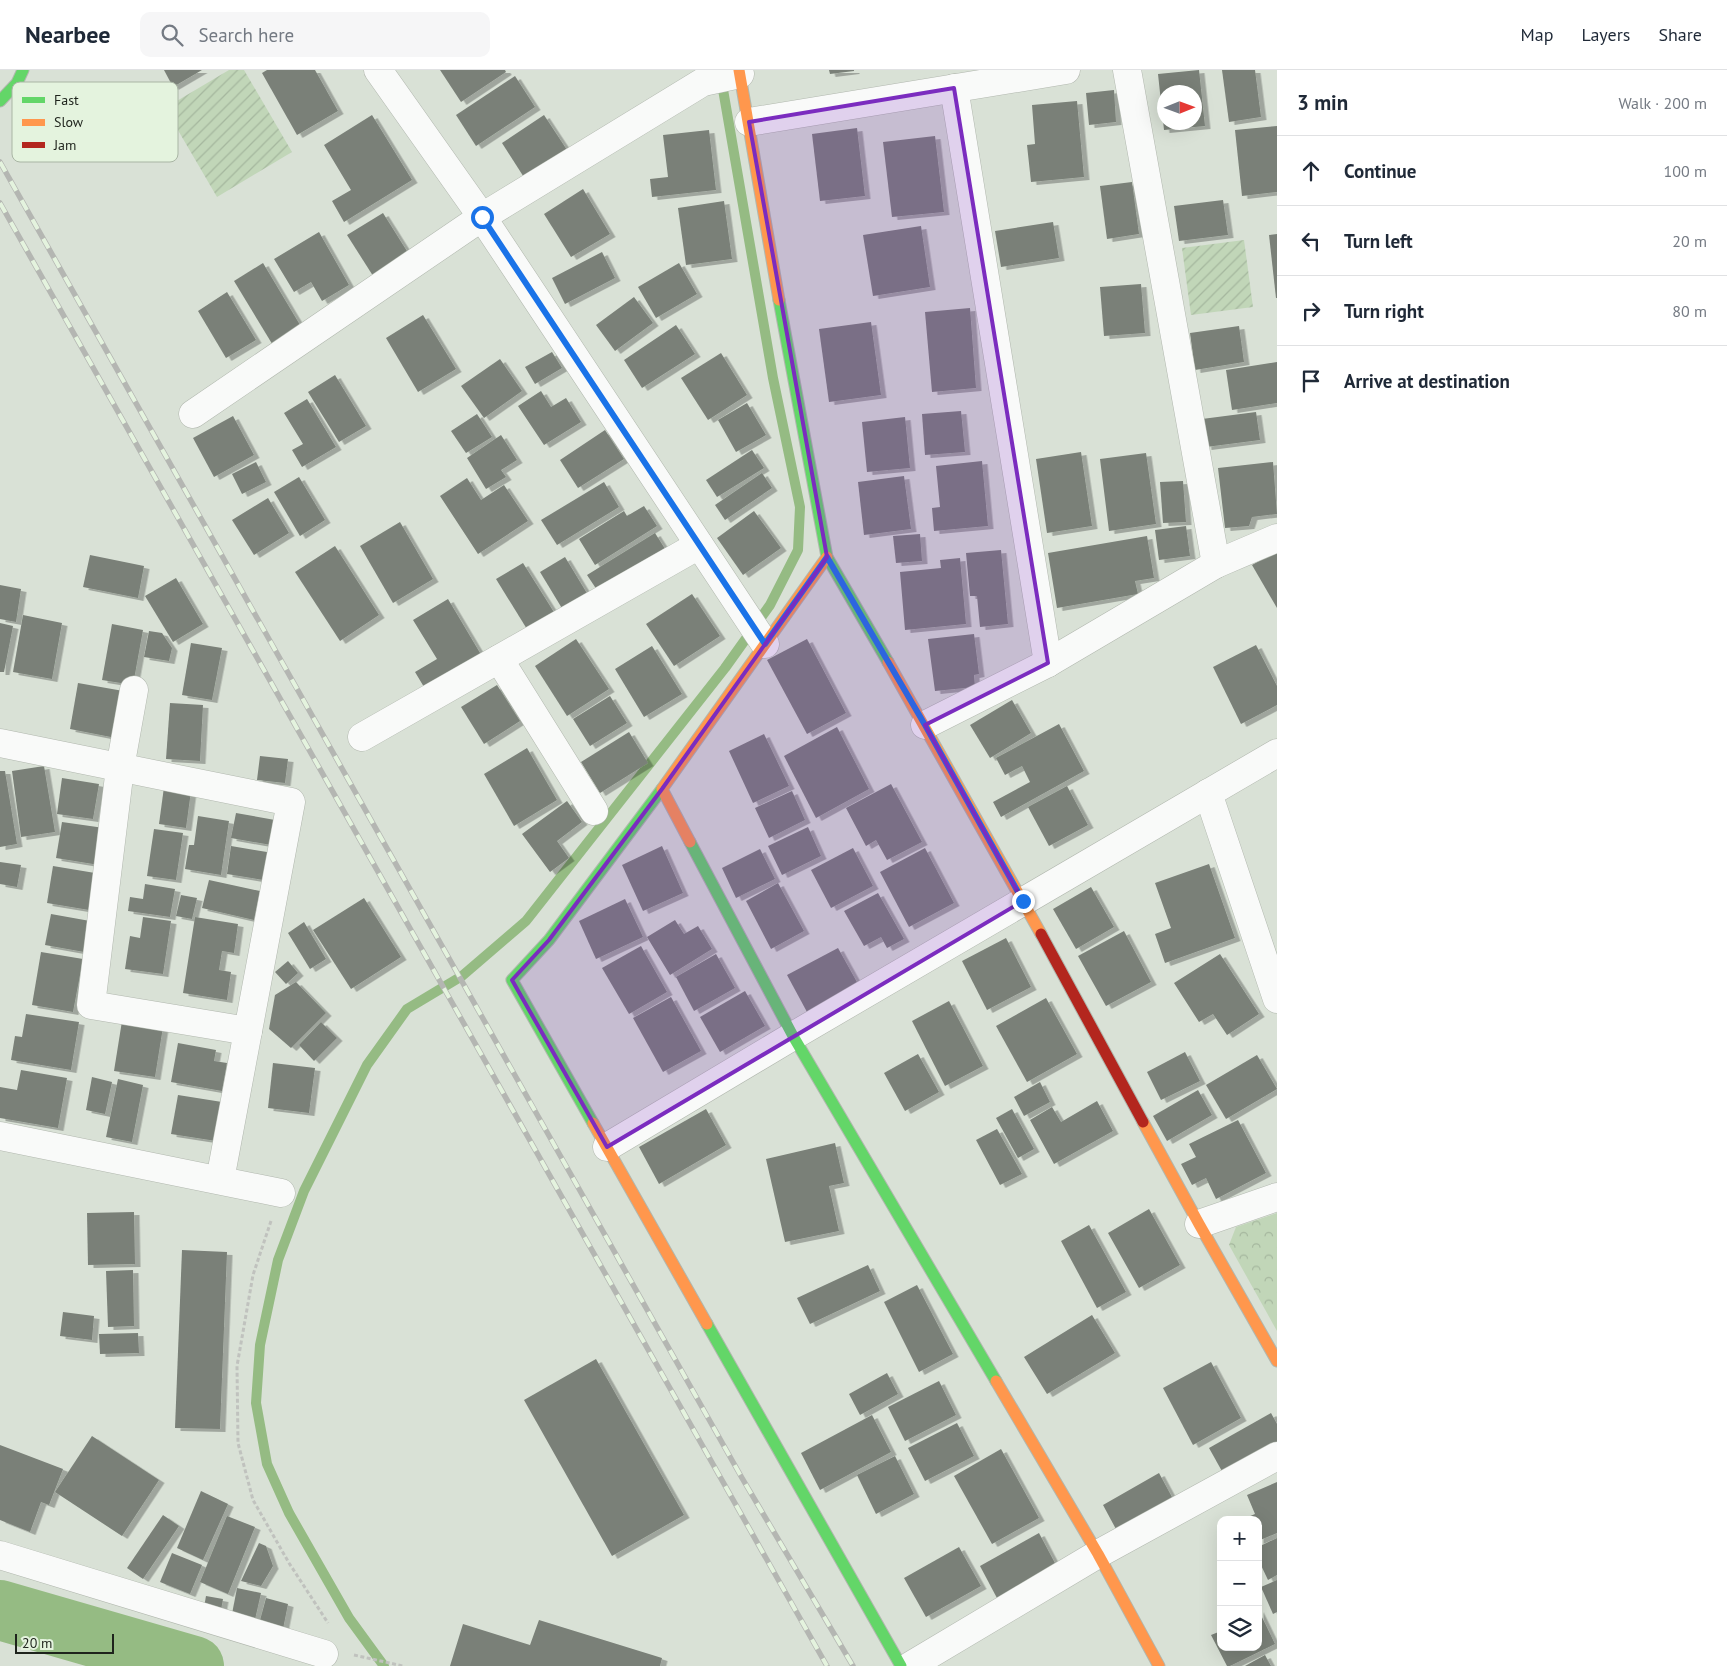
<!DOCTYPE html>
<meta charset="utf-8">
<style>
body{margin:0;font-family:"PT Sans",sans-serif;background:#f6f6f7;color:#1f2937}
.controls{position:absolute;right:15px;bottom:15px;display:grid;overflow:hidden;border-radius:10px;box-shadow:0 5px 20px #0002}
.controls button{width:45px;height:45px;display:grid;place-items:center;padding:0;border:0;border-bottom:1px solid #e0e1e3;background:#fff;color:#1f2937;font:25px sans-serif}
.compass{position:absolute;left:1157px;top:15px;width:45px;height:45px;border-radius:50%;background:#fff;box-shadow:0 5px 20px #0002;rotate:89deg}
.scale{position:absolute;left:15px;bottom:12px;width:99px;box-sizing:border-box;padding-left:5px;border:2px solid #1e231c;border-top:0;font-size:14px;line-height:18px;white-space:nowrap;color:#1e231c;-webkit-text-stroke:4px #e4f3de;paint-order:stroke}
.stop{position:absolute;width:15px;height:15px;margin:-11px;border:4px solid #1a73e8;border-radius:50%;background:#fff}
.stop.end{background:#1a73e8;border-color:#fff;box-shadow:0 1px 5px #0008}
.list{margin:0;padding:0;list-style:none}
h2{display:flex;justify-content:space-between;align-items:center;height:65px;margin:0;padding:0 20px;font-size:21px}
h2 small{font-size:16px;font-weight:400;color:#747a83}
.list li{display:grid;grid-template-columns:32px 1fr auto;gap:15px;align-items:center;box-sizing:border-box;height:70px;padding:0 20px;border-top:1px solid #e0e1e3}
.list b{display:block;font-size:19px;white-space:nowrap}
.list em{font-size:16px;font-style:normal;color:#747a83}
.icon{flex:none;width:28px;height:28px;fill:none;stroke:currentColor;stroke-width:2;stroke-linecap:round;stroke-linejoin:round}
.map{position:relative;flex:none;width:1277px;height:1596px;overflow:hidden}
header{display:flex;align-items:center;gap:30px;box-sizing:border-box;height:70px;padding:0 25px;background:#fff;border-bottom:1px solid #e0e1e3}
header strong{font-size:24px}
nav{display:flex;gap:28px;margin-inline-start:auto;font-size:18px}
.search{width:350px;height:45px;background:#f6f6f7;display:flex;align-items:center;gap:12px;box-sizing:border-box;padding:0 18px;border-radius:10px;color:#747a83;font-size:19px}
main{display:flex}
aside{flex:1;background:#fff}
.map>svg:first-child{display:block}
</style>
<header>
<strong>Nearbee</strong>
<div class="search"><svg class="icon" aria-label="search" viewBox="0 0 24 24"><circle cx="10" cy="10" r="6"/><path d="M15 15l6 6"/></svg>Search here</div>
<nav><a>Map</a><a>Layers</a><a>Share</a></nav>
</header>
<main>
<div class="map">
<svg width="1277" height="1596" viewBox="0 0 1277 1596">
<defs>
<pattern id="park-crowns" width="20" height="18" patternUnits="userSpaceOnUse" patternTransform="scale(1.25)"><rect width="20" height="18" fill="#c1d6b8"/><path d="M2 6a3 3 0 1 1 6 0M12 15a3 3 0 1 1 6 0" fill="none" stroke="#a5b79e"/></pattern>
<pattern id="garden-furrows" width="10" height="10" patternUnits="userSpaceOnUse" patternTransform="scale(1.25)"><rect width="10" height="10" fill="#c1d6b8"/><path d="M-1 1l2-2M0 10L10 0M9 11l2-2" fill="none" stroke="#a5b79e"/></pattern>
<filter id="shadow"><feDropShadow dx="5.5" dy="3" stdDeviation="0" flood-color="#0004"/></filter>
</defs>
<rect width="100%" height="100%" fill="#d9e1d6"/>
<!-- park -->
<polygon fill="url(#park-crowns)" points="1277,1143 1277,1261 1229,1175 1236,1157"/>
<!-- garden -->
<g fill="url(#garden-furrows)">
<polygon points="229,0 244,0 292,82 217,127 165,38"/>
<polygon points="1244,170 1253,237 1191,245 1182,178"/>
</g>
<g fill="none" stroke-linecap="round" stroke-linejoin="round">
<!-- stream -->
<polyline stroke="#95bb83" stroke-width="10" points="384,1596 349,1548 289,1443 267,1394 256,1333 260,1275 278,1190 304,1121 367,995 407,939 462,906 526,851 725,598 770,535 798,480 800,437 773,308 721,8"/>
<!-- river -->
<polyline stroke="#95bb83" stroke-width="60" points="0,1540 194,1596"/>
</g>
<!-- building -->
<g fill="#7a8078" fill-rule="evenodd" filter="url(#shadow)">
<polygon points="164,0 202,0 173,17"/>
<polygon points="267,0 315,0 338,41 297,65 262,3"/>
<polygon points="440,0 505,0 506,2 461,32"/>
<polygon points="829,0 854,0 854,1 830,4"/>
<path d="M 1199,0 L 1205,56 L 1164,60 L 1158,4 ZM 1164,22 L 1194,22 L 1194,52 L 1164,52 Z"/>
<polygon points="1222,0 1255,0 1261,47 1229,52"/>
<polygon points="515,6 535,37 476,76 456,45"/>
<polygon points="1114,20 1116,52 1089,55 1086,23"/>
<polygon points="1077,31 1084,107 1031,112 1027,75 1035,74 1032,35"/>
<polygon points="372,45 412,110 344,152 332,131 351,120 324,75"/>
<polygon points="544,45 569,83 527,112 502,73"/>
<polygon points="1277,56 1277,122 1242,126 1235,60"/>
<polygon points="857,58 865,126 820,131 812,64"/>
<polygon points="709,60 716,120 652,127 650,109 668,107 663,65"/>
<polygon points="935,66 944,142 892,147 883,72"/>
<polygon points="1132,112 1139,164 1107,169 1100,116"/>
<polygon points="583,119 610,164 571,187 544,144"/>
<polygon points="1223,130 1228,165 1179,171 1174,136"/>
<polygon points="724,131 732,189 686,195 678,138"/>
<polygon points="383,143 410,186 375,209 347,165"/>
<polygon points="1053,152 1059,188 1001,197 995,161"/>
<polygon points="921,156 930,217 873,226 863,165"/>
<polygon points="319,162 349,215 322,231 311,212 294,222 274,189"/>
<polygon points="1277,164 1277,228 1276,228 1269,165"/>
<polygon points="602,182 615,208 565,234 552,208"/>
<polygon points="263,193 303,260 274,277 234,211"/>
<polygon points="679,193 697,224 656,248 638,217"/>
<polygon points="1141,214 1145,263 1104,266 1100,217"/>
<polygon points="227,222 256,270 226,288 198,241"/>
<polygon points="634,227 653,253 615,281 596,255"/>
<polygon points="970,238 976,318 932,322 925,242"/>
<polygon points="423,245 456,299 418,322 386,268"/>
<polygon points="871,252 881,325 829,332 819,259"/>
<polygon points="676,255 695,284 642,318 624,290"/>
<polygon points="1239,256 1244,292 1195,300 1190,263"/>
<polygon points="552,282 562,298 535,314 525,297"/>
<polygon points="721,283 747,325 708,350 681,308"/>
<polygon points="500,289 522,321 484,348 461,316"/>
<polygon points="1277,292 1277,333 1232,340 1226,300"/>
<polygon points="335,305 366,356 339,372 308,322"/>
<polygon points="541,321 551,337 566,328 581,352 544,375 518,336"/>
<polygon points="307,329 336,377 302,397 292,380 303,374 284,343"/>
<polygon points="747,333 766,365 736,382 718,350"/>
<polygon points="961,341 965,382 925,385 922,344"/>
<polygon points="1256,342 1260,370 1206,377 1202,349"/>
<polygon points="477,344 492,367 466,383 451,361"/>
<polygon points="233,346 254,385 214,407 193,368"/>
<polygon points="905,347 910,398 867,402 862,352"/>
<polygon points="605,360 624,389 578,418 560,390"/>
<polygon points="501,365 517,390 501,400 506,407 486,419 467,388"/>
<polygon points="752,380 764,398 717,427 706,410"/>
<polygon points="1081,382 1092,456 1047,463 1036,389"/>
<polygon points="1146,383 1156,454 1109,461 1100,389"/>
<polygon points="982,391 988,456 934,461 932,438 940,437 936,396"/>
<polygon points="256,392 266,412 242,424 232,404"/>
<polygon points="1273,392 1277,444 1252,447 1249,456 1225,458 1218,398"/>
<polygon points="762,403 772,418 725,450 715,435"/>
<polygon points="904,406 911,459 864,465 858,412"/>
<polygon points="299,407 325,450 300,466 274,422"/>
<polygon points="467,408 481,430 504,415 528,451 478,484 440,426"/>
<polygon points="1183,411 1186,452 1163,453 1160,412"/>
<polygon points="604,412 619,437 557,475 541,450"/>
<polygon points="268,428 289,463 254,485 232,450"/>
<polygon points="644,436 657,456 595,495 579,469 624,441 627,446"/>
<polygon points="754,441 781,478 743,505 717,468"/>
<polygon points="400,452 433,509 393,533 360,476"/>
<polygon points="1186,456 1190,486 1159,490 1155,460"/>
<polygon points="655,463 667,482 599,523 587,505"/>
<polygon points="920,464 922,491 896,493 893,466"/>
<polygon points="1147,466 1154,508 1135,511 1138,524 1057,538 1048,483"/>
<polygon points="335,476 379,545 340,571 295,502"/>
<polygon points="1001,480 1008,554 980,557 977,526 970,526 966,483"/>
<polygon points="1277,481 1277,538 1252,495"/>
<polygon points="90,485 144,496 138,528 83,517"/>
<polygon points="565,487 588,525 563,540 540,502"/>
<polygon points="960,488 966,554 905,560 900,502 941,498 940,490"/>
<polygon points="523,493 557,547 530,564 496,509"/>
<polygon points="176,508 203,554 173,572 145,526"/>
<polygon points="0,515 21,519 16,552 0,549"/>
<polygon points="692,524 720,566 674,596 646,554"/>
<polygon points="448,529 483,588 427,622 415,602 437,589 413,550"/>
<polygon points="23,545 62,553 52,609 13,602"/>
<polygon points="0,553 13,556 4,602 0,602"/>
<polygon points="112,554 143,560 133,615 102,610"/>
<polygon points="149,561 162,563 172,578 169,591 144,587"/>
<polygon points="974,564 979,604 974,605 975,617 935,621 928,569"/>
<polygon points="576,569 609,619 567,646 535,596"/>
<polygon points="807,569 846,643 807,664 767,590"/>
<polygon points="191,573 222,578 212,630 182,625"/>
<polygon points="1256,575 1277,616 1277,635 1241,654 1213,597"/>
<polygon points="652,576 682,624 644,647 615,599"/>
<polygon points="78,613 129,622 121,669 70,659"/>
<polygon points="497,615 520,651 484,674 461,637"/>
<polygon points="610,626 627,653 590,676 573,649"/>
<polygon points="1012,630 1031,663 990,688 970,655"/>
<polygon points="170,633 203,635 200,691 166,689"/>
<polygon points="1059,654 1084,701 1001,747 993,732 1030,712 1022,696 1005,705 996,688"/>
<polygon points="837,657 869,719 816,748 784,686"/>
<polygon points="629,662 648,693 600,723 581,692"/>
<polygon points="764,664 789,716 753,733 729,681"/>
<polygon points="527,678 557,730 514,756 484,704"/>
<polygon points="260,686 288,689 285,713 257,710"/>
<polygon points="44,696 55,762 21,767 12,701"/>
<polygon points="0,701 5,701 17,774 0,777"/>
<polygon points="62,708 99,714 93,749 57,744"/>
<polygon points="891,714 922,772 887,790 876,770 866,776 846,738"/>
<polygon points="1067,716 1088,755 1049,776 1028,737"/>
<polygon points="164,717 191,721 186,758 159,754"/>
<polygon points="792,721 805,750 769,768 755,738"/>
<polygon points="567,731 582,752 557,771 569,788 550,802 522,764"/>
<polygon points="236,743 275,750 271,775 231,768"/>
<polygon points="198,746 229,751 221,805 185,799 189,775 194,775"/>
<polygon points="62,752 104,758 99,795 56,788"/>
<polygon points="808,757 821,786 782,805 768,776"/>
<polygon points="154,759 183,763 176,810 147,806"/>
<polygon points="231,776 273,783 269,811 227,804"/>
<polygon points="662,776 683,823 643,841 622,795"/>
<polygon points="853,778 873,816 831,838 811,800"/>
<polygon points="925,778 954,833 909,857 880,802"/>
<polygon points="760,779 775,809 736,828 722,798"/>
<polygon points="0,792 21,795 17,817 0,814"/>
<polygon points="1209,794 1235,868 1165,893 1155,864 1171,858 1155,813"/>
<polygon points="53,796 95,803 89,840 47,833"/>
<polygon points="209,810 260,821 254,850 202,838"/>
<polygon points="778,813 804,861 771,879 746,831"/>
<polygon points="145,814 175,819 170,847 128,841 130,827 143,829"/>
<polygon points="1091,817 1114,857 1076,879 1053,839"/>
<polygon points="878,823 904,869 887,878 881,867 864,876 844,841"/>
<polygon points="181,825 197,828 192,849 176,846"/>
<polygon points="364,828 401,887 351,919 313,860"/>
<polygon points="625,829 643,867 596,889 579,851"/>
<polygon points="51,844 90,851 84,882 45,875"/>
<polygon points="143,847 171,851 163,904 125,899 130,866 140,868"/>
<polygon points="195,847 238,854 234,883 222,881 219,900 231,902 227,930 183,923"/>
<polygon points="675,850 684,864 698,856 712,879 670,905 647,867"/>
<polygon points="304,852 326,889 310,899 288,863"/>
<polygon points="1124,861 1151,912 1106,936 1078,886"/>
<polygon points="1006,868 1031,917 987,940 962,891"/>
<polygon points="641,876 667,922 629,944 602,898"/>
<polygon points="838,878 858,914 807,942 787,905"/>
<polygon points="41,882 83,889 73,942 32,935"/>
<polygon points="716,884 735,918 694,941 676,907"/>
<polygon points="1220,884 1259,944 1227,965 1213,944 1199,952 1174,913"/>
<polygon points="288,891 298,903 286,914 275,902"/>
<polygon points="296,912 326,943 291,978 269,959 275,925"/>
<polygon points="745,921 765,956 720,982 700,947"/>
<polygon points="671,927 701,981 663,1002 633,948"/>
<polygon points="1046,928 1077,984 1027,1012 996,956"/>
<polygon points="949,931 983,996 945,1016 912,951"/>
<polygon points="26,944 79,952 71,1000 11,990 15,966 22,967"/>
<polygon points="122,951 163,957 155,1007 114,1001"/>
<polygon points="321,952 337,968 314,991 299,975"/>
<polygon points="178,973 216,980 214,991 227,993 222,1021 171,1012"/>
<polygon points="1185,982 1200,1011 1161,1030 1147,1002"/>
<polygon points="918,984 939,1022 905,1041 884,1003"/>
<polygon points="1257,985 1277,1019 1226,1049 1206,1015"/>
<polygon points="273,993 315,998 309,1043 268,1038"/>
<polygon points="21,1000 67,1008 58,1058 0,1048 0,1017 17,1020"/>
<polygon points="92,1007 112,1012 105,1044 86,1040"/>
<polygon points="118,1009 143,1015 132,1072 106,1067"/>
<polygon points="1040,1012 1050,1032 1024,1046 1014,1027"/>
<polygon points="1198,1020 1212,1045 1167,1071 1153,1046"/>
<polygon points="178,1025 222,1032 216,1071 171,1064"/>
<polygon points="1097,1031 1113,1061 1054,1094 1030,1050 1052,1037 1061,1052"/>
<polygon points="706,1039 726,1075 659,1114 639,1077"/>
<polygon points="1012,1039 1034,1079 1018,1088 996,1048"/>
<polygon points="1238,1050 1266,1103 1216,1129 1206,1108 1192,1115 1181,1094 1196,1087 1189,1074"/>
<polygon points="997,1059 1022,1104 1000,1115 976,1070"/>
<polygon points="835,1073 844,1113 829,1116 839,1161 785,1172 766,1089"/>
<polygon points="1149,1139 1180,1195 1139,1218 1108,1163"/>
<polygon points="134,1142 135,1194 88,1195 87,1143"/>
<polygon points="1089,1155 1126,1222 1097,1238 1061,1171"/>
<polygon points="182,1180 227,1182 220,1359 175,1358"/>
<polygon points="868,1195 880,1221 810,1254 797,1228"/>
<polygon points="133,1200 134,1256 108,1257 106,1201"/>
<polygon points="917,1215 953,1284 919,1302 884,1232"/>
<polygon points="63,1242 94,1246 92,1270 60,1266"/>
<polygon points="1092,1245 1115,1283 1047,1324 1024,1287"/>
<polygon points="138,1263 139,1283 100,1284 99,1264"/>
<polygon points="596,1289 684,1445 612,1486 524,1330"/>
<polygon points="1211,1292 1241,1348 1193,1375 1163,1318"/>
<polygon points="887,1303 898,1324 860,1345 849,1324"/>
<polygon points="939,1311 956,1345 905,1371 888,1337"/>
<polygon points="1271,1343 1277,1354 1277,1373 1223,1403 1209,1378"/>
<polygon points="872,1345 891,1382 820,1420 801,1383"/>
<polygon points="957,1353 974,1386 925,1411 908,1378"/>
<polygon points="92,1366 159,1410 122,1466 55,1422"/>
<polygon points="0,1375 63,1399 49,1435 41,1432 30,1462 0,1450"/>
<polygon points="1001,1379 1039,1448 992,1474 954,1406"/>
<polygon points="895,1386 914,1424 876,1444 857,1405"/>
<polygon points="1159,1403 1173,1429 1117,1461 1103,1435"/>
<polygon points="1277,1412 1277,1463 1258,1471 1258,1450 1241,1450 1255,1444 1247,1425"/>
<polygon points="201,1421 228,1434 203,1490 177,1478"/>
<polygon points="163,1445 179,1456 143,1509 127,1498"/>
<polygon points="227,1446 255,1457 228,1524 200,1512"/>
<polygon points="1039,1463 1057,1497 998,1530 980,1496"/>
<polygon points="1277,1468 1277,1505 1268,1510 1258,1489 1258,1477"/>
<polygon points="259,1473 266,1476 273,1496 261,1516 241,1511"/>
<polygon points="959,1477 981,1516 926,1547 904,1508"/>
<polygon points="172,1483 202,1495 190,1524 160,1512"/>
<polygon points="1277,1510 1277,1542 1273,1544 1261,1517"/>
<polygon points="237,1518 261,1523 254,1554 231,1549"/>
<polygon points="206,1526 223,1529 220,1546 203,1543"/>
<polygon points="266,1528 288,1534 283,1559 259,1554"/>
<polygon points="1258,1539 1275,1574 1230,1596 1227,1596 1211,1565 1221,1561 1221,1577 1258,1577"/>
<polygon points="539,1550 662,1588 660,1596 450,1596 463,1554 530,1575"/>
<polygon points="1265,1585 1271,1596 1245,1596"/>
</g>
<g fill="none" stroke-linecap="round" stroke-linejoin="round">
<!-- street casing -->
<g stroke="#b1b7ae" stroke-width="29">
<g id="street">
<polyline points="378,0 482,147 765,574"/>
<polyline points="1127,0 1216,494"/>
<polyline points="954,18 1048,593"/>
<polyline points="749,52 1066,0"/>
<polyline points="193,344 482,147 703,12 740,4"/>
<polyline points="499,589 594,741"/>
<polyline points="134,620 120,698 91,935 248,961"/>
<polyline points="925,655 1048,593 1216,494 1277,468"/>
<polyline points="362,667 699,475"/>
<polyline points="0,673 291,732 220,1110"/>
<polyline points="1208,723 1277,929"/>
<polyline points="0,1066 281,1123"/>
<polyline points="607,1077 793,966 1277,683"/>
<polyline points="1199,1154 1277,1127"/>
<polyline points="0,1485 324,1584"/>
<polyline points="910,1596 1098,1484 1277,1386"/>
</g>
</g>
<!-- fast casing -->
<g stroke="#b1b7ae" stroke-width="13">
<g id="fast">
<polyline points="0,31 17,13 23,0"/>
<polyline points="779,230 827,487 888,592"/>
<polyline points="690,772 793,966 996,1311"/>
<polyline points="593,1053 512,910 549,870 662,719"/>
<polyline points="707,1254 901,1596"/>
</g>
</g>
<!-- slow casing -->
<g stroke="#b1b7ae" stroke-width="13">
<g id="slow">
<polyline points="739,0 779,230"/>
<polyline points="888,592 1041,864"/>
<polyline points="690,772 662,719 827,487"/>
<polyline points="1143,1052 1199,1154 1277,1291"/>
<polyline points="593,1053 707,1254"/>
<polyline points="996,1311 1098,1484 1159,1596"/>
</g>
</g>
<!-- jam casing -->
<g stroke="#b1b7ae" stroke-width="13">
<polyline id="jam" points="1041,864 1143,1052"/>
</g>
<!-- path -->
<g stroke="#c0c2be" stroke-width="3" stroke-dasharray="4 2.5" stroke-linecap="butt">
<polyline points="271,1151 253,1205 237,1296 238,1373 253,1430 289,1493 328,1553"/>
<polyline points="354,1585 403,1596"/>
</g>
<!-- street -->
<use href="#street" stroke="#f9faf9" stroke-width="28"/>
<!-- fast -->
<use href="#fast" stroke="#63d668" stroke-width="11"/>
<!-- slow -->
<use href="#slow" stroke="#ff974d" stroke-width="11"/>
<!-- jam -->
<use href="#jam" stroke="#b3261e" stroke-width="11"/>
<!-- rail casing -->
<g stroke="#b4b6b2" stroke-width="5.5">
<g id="rail">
<polyline points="0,92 742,1408 853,1596"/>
<polyline points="0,133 827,1596"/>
</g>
</g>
<!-- rail -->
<use href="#rail" stroke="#e4f3de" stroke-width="4" stroke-dasharray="11" stroke-linecap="butt"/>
</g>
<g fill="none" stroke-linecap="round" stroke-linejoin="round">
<!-- route -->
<polyline stroke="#1a73e8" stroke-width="6" points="482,147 765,574 827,487 925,655 1023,831"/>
</g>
<!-- marked area -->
<path fill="#7b2cbf" fill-opacity="0.2" stroke="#7b2cbf" stroke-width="4" stroke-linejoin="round" d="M 954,18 L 1048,593 L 925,655 L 1023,831 L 607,1077 L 512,910 L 549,870 L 662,719 L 827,487 L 749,52 Z"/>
<!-- legend -->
<rect x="12" y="12" width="166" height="80" rx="8" fill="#e4f3de" stroke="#a9b5a4" stroke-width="1"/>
<rect x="22" y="27" width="23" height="6" fill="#63d668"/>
<rect x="22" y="49" width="23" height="7" fill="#ff974d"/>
<rect x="22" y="72" width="23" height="6" fill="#b3261e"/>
<g font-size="14" fill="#1e231c">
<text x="54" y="35">Fast</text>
<text x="54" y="57">Slow</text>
<text x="54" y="80">Jam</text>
</g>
</svg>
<div class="controls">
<button>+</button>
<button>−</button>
<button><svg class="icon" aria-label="layers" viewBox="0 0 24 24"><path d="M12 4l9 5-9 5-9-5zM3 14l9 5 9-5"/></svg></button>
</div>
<svg class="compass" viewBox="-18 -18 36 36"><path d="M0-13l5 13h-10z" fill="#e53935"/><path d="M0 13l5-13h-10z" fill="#747a83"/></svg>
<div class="scale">20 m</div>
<div class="stop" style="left:482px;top:147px"></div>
<div class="stop end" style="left:1023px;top:831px"></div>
</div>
<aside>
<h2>3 min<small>Walk · 200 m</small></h2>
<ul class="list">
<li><svg class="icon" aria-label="ahead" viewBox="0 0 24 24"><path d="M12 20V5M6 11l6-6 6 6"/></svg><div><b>Continue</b></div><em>100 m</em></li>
<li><svg class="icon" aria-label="left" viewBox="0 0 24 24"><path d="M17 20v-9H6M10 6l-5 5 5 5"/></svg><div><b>Turn left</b></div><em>20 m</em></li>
<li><svg class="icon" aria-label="right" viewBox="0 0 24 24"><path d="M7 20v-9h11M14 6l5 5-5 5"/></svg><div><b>Turn right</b></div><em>80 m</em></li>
<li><svg class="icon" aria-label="arrive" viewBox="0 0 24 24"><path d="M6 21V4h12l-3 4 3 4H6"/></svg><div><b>Arrive at destination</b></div></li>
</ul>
</aside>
</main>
